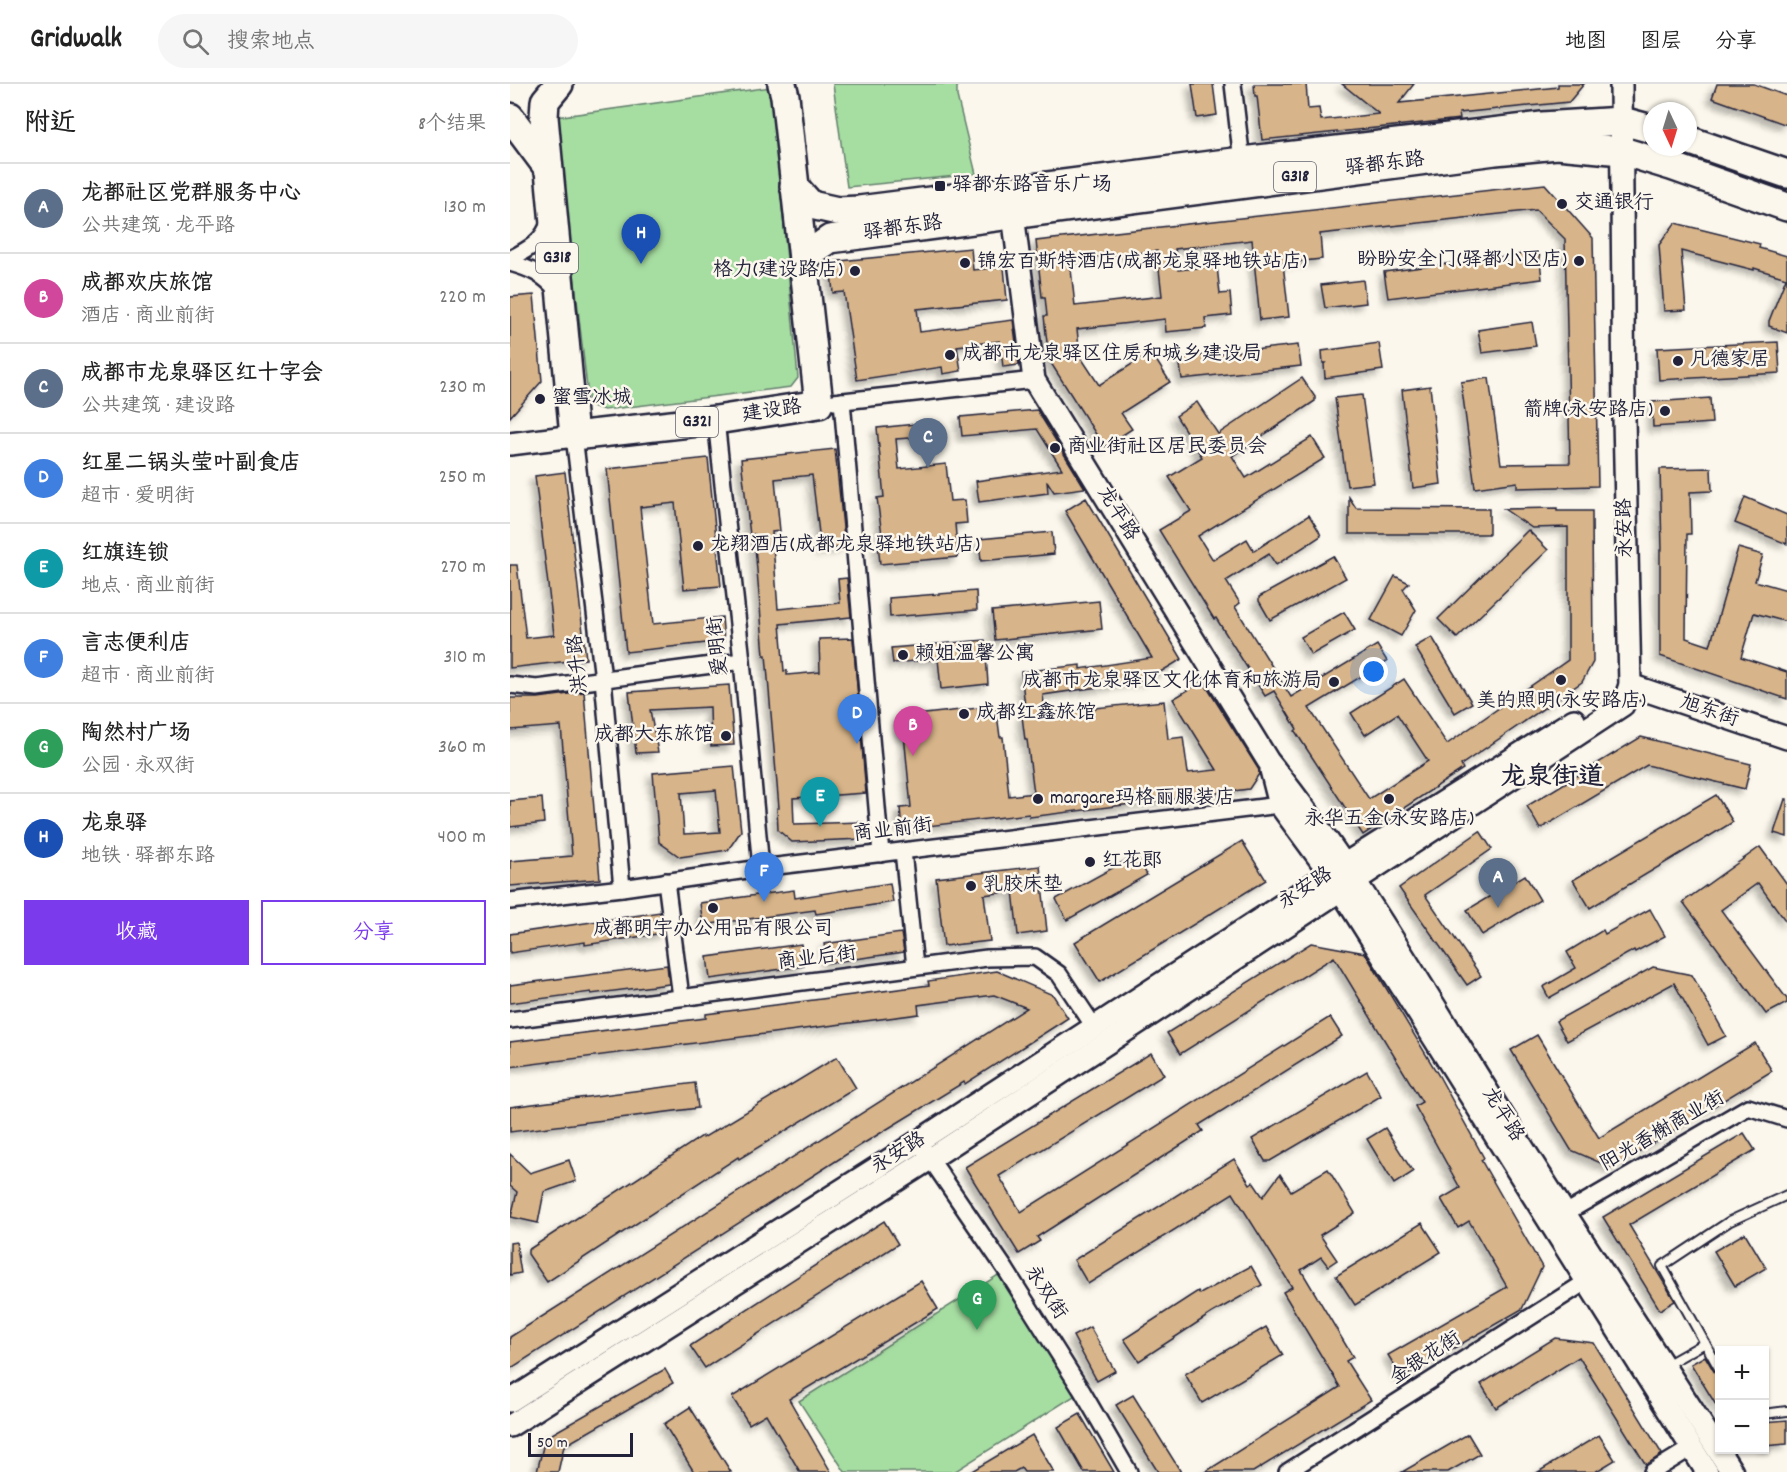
<!DOCTYPE html>
<html lang="zh">
<meta charset="utf-8">
<style>
body{margin:0;font-family:Dekko,"LXGW WenKai TC",sans-serif;background:#f6f6f6;color:#222}
.controls{position:absolute;right:18px;bottom:18px;display:grid;overflow:hidden;border-radius:0px;box-shadow:0 2px 4px #0004}
.controls button{width:54px;height:54px;display:grid;place-items:center;padding:0;border:0;border-bottom:2px solid #e0e0e0;background:#fff;color:#222;font:30px sans-serif}
.compass{position:absolute;left:1133px;top:18px;width:54px;height:54px;border-radius:50%;background:#fff;box-shadow:0 2px 4px #0004;rotate:176deg}
.scale{position:absolute;left:18px;bottom:15px;width:105px;box-sizing:border-box;padding-left:6px;border:3px solid #22223b;border-top:0;font-size:16px;line-height:21px;white-space:nowrap;color:#22223b;-webkit-text-stroke:4px #fbf7ec;paint-order:stroke}
.you{position:absolute;left:864px;top:588px;width:21px;height:21px;margin:-15px;border:4px solid #fff;border-radius:50%;background:#1a73e8;box-shadow:0 0 0 9px #1a73e833}
.badge{display:grid;place-items:center;width:39px;height:39px;border-radius:50%;background:#7c3aed;color:#fff;font-size:20px;font-weight:700}
.pin{position:absolute;translate:-50% -50px;filter:drop-shadow(0 2px 3px #0008)}
.pin::after{content:'';position:absolute;top:32px;width:21px;height:18px;background:inherit;clip-path:polygon(0 0,100% 0,50% 100%)}
.list{margin:0;padding:0;list-style:none}
h2{display:flex;justify-content:space-between;align-items:center;height:78px;margin:0;padding:0 24px;font-size:26px}
h2 small{font-size:20px;font-weight:400;color:#767676}
.list li{display:grid;grid-template-columns:39px 1fr auto;gap:18px;align-items:center;box-sizing:border-box;height:90px;padding:0 24px;border-top:2px solid #e0e0e0}
.list b{display:block;font-size:22px;white-space:nowrap}
.list p{margin:0;font-size:20px;white-space:nowrap;color:#767676}
.list em{font-size:20px;font-style:normal;color:#767676}
.actions{display:flex;gap:12px;padding:18px 24px}
.actions a{flex:1;padding:14px 0;border:2px solid #7c3aed;border-radius:0px;text-align:center;font-size:21px;color:#7c3aed}
.actions .main{background:#7c3aed;color:#fff}
.icon{flex:none;width:33px;height:33px;fill:none;stroke:currentColor;stroke-width:2;stroke-linecap:round;stroke-linejoin:round}
.map{position:relative;flex:none;width:1277px;height:1388px;overflow:hidden}
header{display:flex;align-items:center;gap:36px;box-sizing:border-box;height:84px;padding:0 30px;background:#fff;border-bottom:2px solid #e0e0e0}
header strong{font-size:28px}
nav{display:flex;gap:33px;margin-inline-start:auto;font-size:21px}
.search{width:420px;height:54px;background:#f6f6f6;display:flex;align-items:center;gap:15px;box-sizing:border-box;padding:0 21px;border-radius:33px;color:#767676;font-size:22px}
main{display:flex}
aside{flex:1;background:#fff}
.map>svg:first-child{display:block}
</style>
<header>
<strong>Gridwalk</strong>
<div class="search"><svg class="icon" aria-label="search" viewBox="0 0 24 24"><circle cx="10" cy="10" r="6"/><path d="M15 15l6 6"/></svg>搜索地点</div>
<nav><a>地图</a><a>图层</a><a>分享</a></nav>
</header>
<main>
<aside>
<h2>附近<small>8个结果</small></h2>
<ul class="list">
<li><span class="badge" style="background:#5c6f8a">A</span><div><b>龙都社区党群服务中心</b><p>公共建筑 · 龙平路</p></div><em>130 m</em></li>
<li><span class="badge" style="background:#d1479c">B</span><div><b>成都欢庆旅馆</b><p>酒店 · 商业前街</p></div><em>220 m</em></li>
<li><span class="badge" style="background:#5c6f8a">C</span><div><b>成都市龙泉驿区红十字会</b><p>公共建筑 · 建设路</p></div><em>230 m</em></li>
<li><span class="badge" style="background:#3f7fe0">D</span><div><b>红星二锅头莹叶副食店</b><p>超市 · 爱明街</p></div><em>250 m</em></li>
<li><span class="badge" style="background:#0f9aa8">E</span><div><b>红旗连锁</b><p>地点 · 商业前街</p></div><em>270 m</em></li>
<li><span class="badge" style="background:#3f7fe0">F</span><div><b>言志便利店</b><p>超市 · 商业前街</p></div><em>310 m</em></li>
<li><span class="badge" style="background:#2e9e5b">G</span><div><b>陶然村广场</b><p>公园 · 永双街</p></div><em>360 m</em></li>
<li><span class="badge" style="background:#1a4fb4">H</span><div><b>龙泉驿</b><p>地铁 · 驿都东路</p></div><em>400 m</em></li>
</ul>
<div class="actions"><a class="main">收藏</a><a>分享</a></div>
</aside>
<div class="map">
<svg width="1277" height="1388" viewBox="0 0 1277 1388">
<defs>
<filter id="shadow"><feDropShadow dx="-5" dy="5" stdDeviation="3" flood-color="#0004"/></filter>
</defs>
<rect width="100%" height="100%" fill="#fbf7ec"/>
<filter id="ink" filterUnits="userSpaceOnUse"><feTurbulence type="fractalNoise" baseFrequency=".0167" numOctaves="2"/><feDisplacementMap in="SourceGraphic" scale="12" xChannelSelector="R" yChannelSelector="G"/><feConvolveMatrix kernelMatrix="1 2 1 2 8 2 1 2 1" color-interpolation-filters="sRGB"/></filter>
<g filter="url(#ink)">
<!-- green -->
<g fill="#a6dda1" stroke="#64806e" stroke-width="1.5">
<polygon points="323,0 447,0 447,12 466,90 337,103"/>
<polygon points="261,3 288,294 281,303 94,326 79,321 46,33"/>
<polygon points="496,1186 572,1307 444,1388 335,1388 289,1317"/>
</g>
<!-- building -->
<g fill="#d7b489" stroke="#22223b" stroke-width="1.5" fill-rule="evenodd" filter="url(#shadow)">
<polygon points="682,0 703,0 707,31 687,34"/>
<polygon points="744,0 796,0 798,25 809,24 811,36 869,30 832,0 904,0 889,19 1048,3 1048,0 1074,0 1059,18 949,29 950,35 752,56 747,12 745,12"/>
<polygon points="1207,0 1244,0 1277,12 1277,41 1202,14"/>
<path d="M 1035,100 L 1083,154 L 1088,402 L 1007,404 L 1007,398 L 965,404 L 951,298 L 979,294 L 991,380 L 1060,379 L 1055,155 L 1026,126 L 810,150 L 812,175 L 773,179 L 779,233 L 750,236 L 742,156 L 665,165 L 668,186 L 707,182 L 710,210 L 720,209 L 722,231 L 695,234 L 696,244 L 656,248 L 655,235 L 567,245 L 570,272 L 589,301 L 641,268 L 660,298 L 611,329 L 622,345 L 594,363 L 539,276 L 534,232 L 537,232 L 535,213 L 532,213 L 526,157 ZM 647,167 L 652,212 L 565,222 L 560,176 Z"/>
<polygon points="1165,139 1250,160 1249,164 1277,172 1277,249 1259,242 1259,237 1276,194 1244,184 1244,186 1171,167 1176,226 1154,227 1149,161"/>
<polygon points="461,164 463,186 494,183 497,216 407,225 410,248 503,236 509,281 493,283 490,257 447,262 451,287 433,290 432,283 347,296 334,208 323,209 320,178"/>
<polygon points="1029,168 1032,195 878,214 874,188"/>
<polygon points="853,196 856,219 815,224 811,201"/>
<polygon points="24,211 32,297 0,333 0,213"/>
<polygon points="1022,238 1026,262 972,269 968,246"/>
<polygon points="1268,258 1270,289 1149,296 1147,264"/>
<polygon points="869,259 873,286 815,294 814,280 815,279 813,279 812,267"/>
<polygon points="788,261 791,282 672,295 669,274"/>
<polygon points="792,294 805,313 805,317 722,372 736,394 802,353 815,374 688,452 703,476 737,455 744,467 799,431 809,447 811,452 766,481 759,470 716,497 730,519 725,523 781,613 867,561 877,577 799,624 859,715 918,677 887,630 855,651 841,629 894,595 937,660 1058,576 1058,443 1022,444 994,425 1047,424 1047,427 1082,427 1083,578 1072,598 951,681 953,685 853,751 785,647 787,645 764,607 755,612 706,534 704,535 649,446 681,427 659,393 692,373 666,332 687,318 708,350"/>
<polygon points="920,302 931,400 903,404 892,306"/>
<polygon points="852,311 864,399 837,402 825,314"/>
<polygon points="1200,314 1202,339 1143,343 1142,318"/>
<polygon points="527,326 575,404 544,408 537,397 538,409 469,418 466,397 552,385 527,345 452,352 450,333"/>
<polygon points="425,338 427,352 386,355 389,385 436,380 440,417 455,416 457,439 445,440 448,473 370,480 368,458 373,458 367,414 374,413 367,344"/>
<polygon points="325,365 335,463 311,466 302,391 265,395 270,447 262,448 268,525 330,519 328,495 337,494 341,533 270,540 274,587 277,586 277,591 310,588 309,555 343,554 356,709 283,714 284,740 353,738 353,755 282,758 268,746 267,724 269,724 256,571 254,571 244,450 240,451 231,375"/>
<polygon points="198,374 211,502 174,505 165,419 130,423 143,540 212,533 214,557 116,568 97,385"/>
<polygon points="1201,384 1202,407 1180,408 1181,450 1177,450 1176,554 1200,562 1228,464 1253,471 1245,497 1277,506 1277,538 1244,529 1231,573 1277,588 1277,615 1150,572 1150,466 1152,466 1150,385"/>
<polygon points="55,388 76,575 0,584 0,481 7,481 16,554 44,551 25,392"/>
<polygon points="839,413 846,424 979,425 979,450 839,450"/>
<polygon points="1235,413 1277,431 1277,460 1225,439"/>
<polygon points="576,414 672,575 637,596 533,611 535,629 654,617 658,655 673,653 678,689 707,686 663,615 693,597 749,686 749,690 739,705 520,733 519,730 392,745 390,724 401,723 394,650 390,650 388,633 486,622 490,653 493,653 499,712 524,709 517,656 515,656 512,632 516,631 511,588 570,581 570,585 642,574 555,427"/>
<polygon points="1018,446 1038,466 947,554 928,535"/>
<polygon points="542,448 544,470 471,477 469,455"/>
<polygon points="823,472 836,494 760,536 749,517 749,513"/>
<polygon points="885,492 899,499 893,505 906,526 891,552 861,536"/>
<polygon points="466,507 467,526 380,533 379,514"/>
<polygon points="589,517 592,545 485,556 482,527"/>
<polygon points="834,528 845,546 801,571 791,553"/>
<polygon points="922,553 962,619 945,629 905,563"/>
<polygon points="475,556 478,600 431,605 428,575 383,579 381,564"/>
<polygon points="219,601 224,661 201,662 200,623 140,626 148,668 126,669 119,608"/>
<polygon points="74,608 90,795 0,802 0,777 62,772 51,642 0,646 0,614 28,614"/>
<polygon points="1131,653 1241,680 1235,705 1137,681 1030,745 1017,722"/>
<path d="M 224,682 L 231,747 L 218,766 L 170,773 L 149,758 L 143,689 ZM 206,706 L 210,748 L 174,750 L 171,709 Z"/>
<polygon points="1206,711 1223,738 1080,824 1063,796"/>
<polygon points="32,714 34,739 0,743 0,717"/>
<polygon points="1275,715 1277,715 1277,753 1264,749"/>
<polygon points="970,747 982,765 915,811 971,892 957,901 889,804"/>
<polygon points="732,757 756,796 590,898 565,858"/>
<polygon points="1250,763 1277,800 1277,839 1248,799 1211,826 1277,915 1277,919 1256,930 1173,818"/>
<polygon points="626,771 637,791 557,836 546,815"/>
<polygon points="530,782 537,847 508,851 503,807 474,811 480,857 434,862 426,794"/>
<polygon points="1015,791 1030,816 972,851 957,826"/>
<polygon points="380,799 383,818 306,830 305,826 193,841 190,819 284,806 285,814"/>
<polygon points="1140,825 1155,852 1125,868 1124,866 1039,914 1033,903 1066,884 1057,868 1093,846 1095,850"/>
<polygon points="150,828 153,849 75,861 75,858 0,869 0,850"/>
<polygon points="391,849 394,868 317,879 314,860"/>
<polygon points="801,859 855,869 929,992 974,1074 971,1076 1032,1183 1012,1225 892,1294 878,1271 997,1203 959,1137 948,1144 931,1115 950,1104 905,1022 912,1018 824,873 670,970 657,949"/>
<polygon points="291,860 294,882 200,895 197,873"/>
<polygon points="157,881 159,900 81,910 81,908 0,919 0,901"/>
<polygon points="1143,883 1182,891 1216,952 1198,961 1164,899 1057,957 1046,937"/>
<polygon points="487,887 543,911 558,934 455,1000 454,998 351,1061 0,1285 0,1253 517,924 484,911 408,921 409,930 0,983 0,958 196,934 196,930 419,901 418,897"/>
<polygon points="820,933 832,952 689,1041 693,1047 527,1153 530,1157 509,1170 455,1083 641,969 654,991 489,1092 511,1128"/>
<polygon points="1027,951 1089,1054 1245,959 1262,987 1102,1084 1061,1066 1001,966"/>
<polygon points="327,973 346,1004 229,1075 228,1073 37,1198 18,1170 18,1166 192,1052 193,1054"/>
<polygon points="857,987 871,1012 760,1077 755,1077 742,1055"/>
<polygon points="185,999 188,1024 0,1048 0,1023"/>
<polygon points="875,1044 903,1088 884,1100 857,1055"/>
<polygon points="1234,1049 1245,1066 1119,1141 1165,1217 1150,1226 1093,1133"/>
<polygon points="0,1070 20,1089 59,1076 66,1097 34,1108 28,1139 1,1133 7,1108 0,1102"/>
<polygon points="724,1075 740,1100 743,1098 753,1113 770,1090 781,1107 818,1085 845,1129 810,1151 827,1176 818,1182 811,1173 791,1186 843,1273 836,1277 861,1316 743,1388 695,1388 830,1303 773,1208 782,1203 723,1109 578,1200 564,1176"/>
<polygon points="374,1137 388,1160 195,1284 180,1262"/>
<polygon points="912,1139 931,1168 845,1221 826,1192"/>
<polygon points="1235,1149 1256,1184 1225,1202 1204,1167"/>
<polygon points="6,1158 11,1189 0,1191 0,1159"/>
<polygon points="741,1182 752,1201 702,1229 629,1277 614,1255 688,1207 690,1210"/>
<polygon points="411,1197 428,1225 279,1315 321,1388 290,1388 256,1330 239,1340 222,1313"/>
<polygon points="580,1243 605,1287 587,1297 563,1252"/>
<polygon points="756,1243 773,1271 692,1319 675,1290"/>
<polygon points="1045,1254 1084,1259 1152,1370 1136,1381 1069,1273 986,1324 971,1300"/>
<polygon points="1195,1272 1205,1289 1209,1293 1209,1326 1181,1280"/>
<polygon points="155,1285 163,1299 54,1362 48,1388 27,1388 35,1354"/>
<polygon points="623,1311 671,1388 648,1388 606,1321"/>
<polygon points="180,1323 221,1388 184,1388 154,1340"/>
<polygon points="570,1330 604,1388 574,1388 548,1343"/>
<polygon points="1277,1336 1277,1360 1254,1362 1254,1338"/>
<polygon points="958,1350 970,1370 938,1388 892,1388"/>
<polygon points="522,1351 544,1388 514,1388 511,1384 504,1388 460,1388"/>
<polygon points="1089,1351 1105,1376 1085,1388 1028,1388"/>
</g>
<g fill="none" stroke-linecap="round" stroke-linejoin="round">
<!-- lane casing -->
<g stroke="#22223b" stroke-width="12">
<g id="lane">
<polyline points="1156,1281 1195,1259"/>
<polyline points="1210,1286 1152,1182 1220,1137 1277,1111"/>
<polyline points="1254,1330 1277,1327"/>
</g>
</g>
<!-- street casing -->
<g stroke="#22223b" stroke-width="20">
<g id="street">
<polyline points="723,0 732,77"/>
<path d="M 0,175 C 17,166 35,157 39,137"/>
<path d="M 0,179 C 21,185 33,190 48,207"/>
<polyline points="332,317 371,770"/>
<polyline points="324,318 524,296"/>
<polyline points="206,336 232,577 251,784"/>
<polyline points="64,352 93,595 112,804"/>
<polyline points="0,601 27,604 232,577"/>
<polyline points="393,767 405,883"/>
<polyline points="156,797 171,913"/>
<polyline points="0,817 112,804 251,784 770,721"/>
<polyline points="0,936 477,874 525,873 549,890 585,944"/>
<polyline points="415,1067 496,1186 572,1307 619,1388"/>
<polyline points="1054,1130 1238,1023 1277,1035"/>
<polyline points="777,1388 1077,1197"/>
<polyline points="1142,1388 1181,1364"/>
</g>
</g>
<!-- secondary casing -->
<g stroke="#22223b" stroke-width="26">
<g id="secondary">
<path d="M 503,130 L 524,296 L 758,677 C 844,784 913,905 986,1021 C 1063,1145 1144,1265 1222,1388"/>
<polyline points="0,360 64,352"/>
<polyline points="1120,601 1277,654"/>
<polyline points="761,686 770,721 820,789 1197,1388"/>
<polyline points="0,1317 409,1057 835,780 1064,636"/>
<polyline points="0,1342 420,1075 1113,621 1120,601 1114,334 1111,0"/>
</g>
</g>
<!-- highway casing -->
<g stroke="#22223b" stroke-width="32">
<g id="highway">
<polyline points="49,0 35,17 34,33 64,352 206,336 309,320 275,12 272,0"/>
<polyline points="0,33 38,84"/>
<polyline points="1178,56 1277,90"/>
<polyline points="284,102 301,121 328,127 349,126 732,77 1032,42 1112,37 1142,45"/>
<polyline points="293,174 320,155 985,67 1047,61 1112,67 1161,82 1277,123"/>
</g>
</g>
<!-- lane -->
<use href="#lane" stroke="#fbf7ec" stroke-width="8"/>
<!-- street -->
<use href="#street" stroke="#fbf7ec" stroke-width="15"/>
<!-- secondary -->
<use href="#secondary" stroke="#fbf7ec" stroke-width="21"/>
<!-- highway -->
<use href="#highway" stroke="#fbf7ec" stroke-width="27"/>
</g>
</g>
<!-- markers -->
<g fill="#22223b" stroke="#fbf7ec" stroke-width="2">
<rect x="424" y="96" width="12" height="12" rx="3"/>
<circle cx="1052" cy="120" r="6"/>
<circle cx="1069" cy="177" r="6"/>
<circle cx="455" cy="179" r="6"/>
<circle cx="345" cy="187" r="6"/>
<circle cx="440" cy="271" r="6"/>
<circle cx="1168" cy="277" r="6"/>
<circle cx="30" cy="315" r="6"/>
<circle cx="1155" cy="327" r="6"/>
<circle cx="545" cy="364" r="6"/>
<circle cx="188" cy="462" r="6"/>
<circle cx="393" cy="571" r="6"/>
<circle cx="1051" cy="596" r="6"/>
<circle cx="824" cy="598" r="6"/>
<circle cx="454" cy="630" r="6"/>
<circle cx="216" cy="652" r="6"/>
<circle cx="528" cy="715" r="6"/>
<circle cx="879" cy="715" r="6"/>
<circle cx="580" cy="778" r="6"/>
<circle cx="461" cy="802" r="6"/>
<circle cx="203" cy="824" r="6"/>
</g>
<g text-anchor="middle" dominant-baseline="central" stroke-width="5" stroke-linejoin="round" paint-order="stroke">
<!-- shield labels -->
<g fill="#fbf7ec" stroke="#636270" stroke-width="1.5">
<rect x="764" y="78" width="42" height="30" rx="4.5"/>
<rect x="26" y="159" width="42" height="30" rx="4.5"/>
<rect x="166" y="323" width="42" height="30" rx="4.5"/>
</g>
<g font-size="18" font-weight="bold" fill="#22223b">
<text x="785" y="93">G318</text>
<text x="47" y="174">G318</text>
<text x="187" y="338">G321</text>
</g>
<!-- street labels -->
<g font-size="20" fill="#22223b" stroke="#fbf7ec">
<text transform="translate(875 81) rotate(-7)">驿都东路</text>
<text transform="translate(393 145) rotate(-8)">驿都东路</text>
<text transform="translate(262 328) rotate(-8)">建设路</text>
<text transform="translate(607 430) rotate(58)">龙平路</text>
<text transform="translate(1116 444) rotate(-91)">永安路</text>
<text transform="translate(209 562) rotate(-96)">爱明街</text>
<text transform="translate(69 580) rotate(-96)">洪升路</text>
<text transform="translate(1199 628) rotate(19)">旭东街</text>
<text transform="translate(383 747) rotate(-7)">商业前街</text>
<text transform="translate(796 805) rotate(-33)">永安路</text>
<text transform="translate(307 875) rotate(-7)">商业后街</text>
<text transform="translate(992 1031) rotate(58)">龙平路</text>
<text transform="translate(1153 1048) rotate(-30)">阳光香榭商业街</text>
<text transform="translate(389 1070) rotate(-32)">永安路</text>
<text transform="translate(535 1209) rotate(57)">永双街</text>
<text transform="translate(916 1275) rotate(-33)">金银花街</text>
</g>
<!-- poi labels -->
<g font-size="20" fill="#22223b" stroke="#fbf7ec" text-anchor="start">
<text x="442" y="102">驿都东路音乐广场</text>
<text x="1064" y="120">交通银行</text>
<text x="1057" y="177" text-anchor="end">盼盼安全门(驿都小区店)</text>
<text x="467" y="179">锦宏百斯特酒店(成都龙泉驿地铁站店)</text>
<text x="333" y="187" text-anchor="end">格力(建设路店)</text>
<text x="452" y="271">成都市龙泉驿区住房和城乡建设局</text>
<text x="1180" y="277">凡德家居</text>
<text x="42" y="315">蜜雪冰城</text>
<text x="1143" y="327" text-anchor="end">箭牌(永安路店)</text>
<text x="557" y="364">商业街社区居民委员会</text>
<text x="200" y="462">龙翔酒店(成都龙泉驿地铁站店)</text>
<text x="405" y="571">赖姐温馨公寓</text>
<text x="812" y="598" text-anchor="end">成都市龙泉驿区文化体育和旅游局</text>
<text x="1051" y="618" text-anchor="middle">美的照明(永安路店)</text>
<text x="466" y="630">成都红鑫旅馆</text>
<text x="204" y="652" text-anchor="end">成都大东旅馆</text>
<text x="540" y="715">margare玛格丽服装店</text>
<text x="879" y="736" text-anchor="middle">永华五金(永安路店)</text>
<text x="592" y="778">红花郎</text>
<text x="473" y="802">乳胶床垫</text>
<text x="203" y="846" text-anchor="middle">成都明宇办公用品有限公司</text>
</g>
<!-- district labels -->
<g font-size="26" font-weight="bold" fill="#22223b" stroke="#fbf7ec">
<text x="1042" y="694">龙泉街道</text>
</g>
</g>
</svg>
<div class="controls">
<button>+</button>
<button>−</button>
</div>
<svg class="compass" viewBox="-18 -18 36 36"><path d="M0-13l5 13h-10z" fill="#e53935"/><path d="M0 13l5-13h-10z" fill="#767676"/></svg>
<div class="scale">50 m</div>
<div class="you"></div>
<div class="pin badge" style="left:988px;top:824px;background:#5c6f8a">A</div>
<div class="pin badge" style="left:403px;top:672px;background:#d1479c">B</div>
<div class="pin badge" style="left:418px;top:384px;background:#5c6f8a">C</div>
<div class="pin badge" style="left:347px;top:660px;background:#3f7fe0">D</div>
<div class="pin badge" style="left:310px;top:743px;background:#0f9aa8">E</div>
<div class="pin badge" style="left:254px;top:818px;background:#3f7fe0">F</div>
<div class="pin badge" style="left:467px;top:1246px;background:#2e9e5b">G</div>
<div class="pin badge" style="left:131px;top:180px;background:#1a4fb4">H</div>
</div>
</main>
